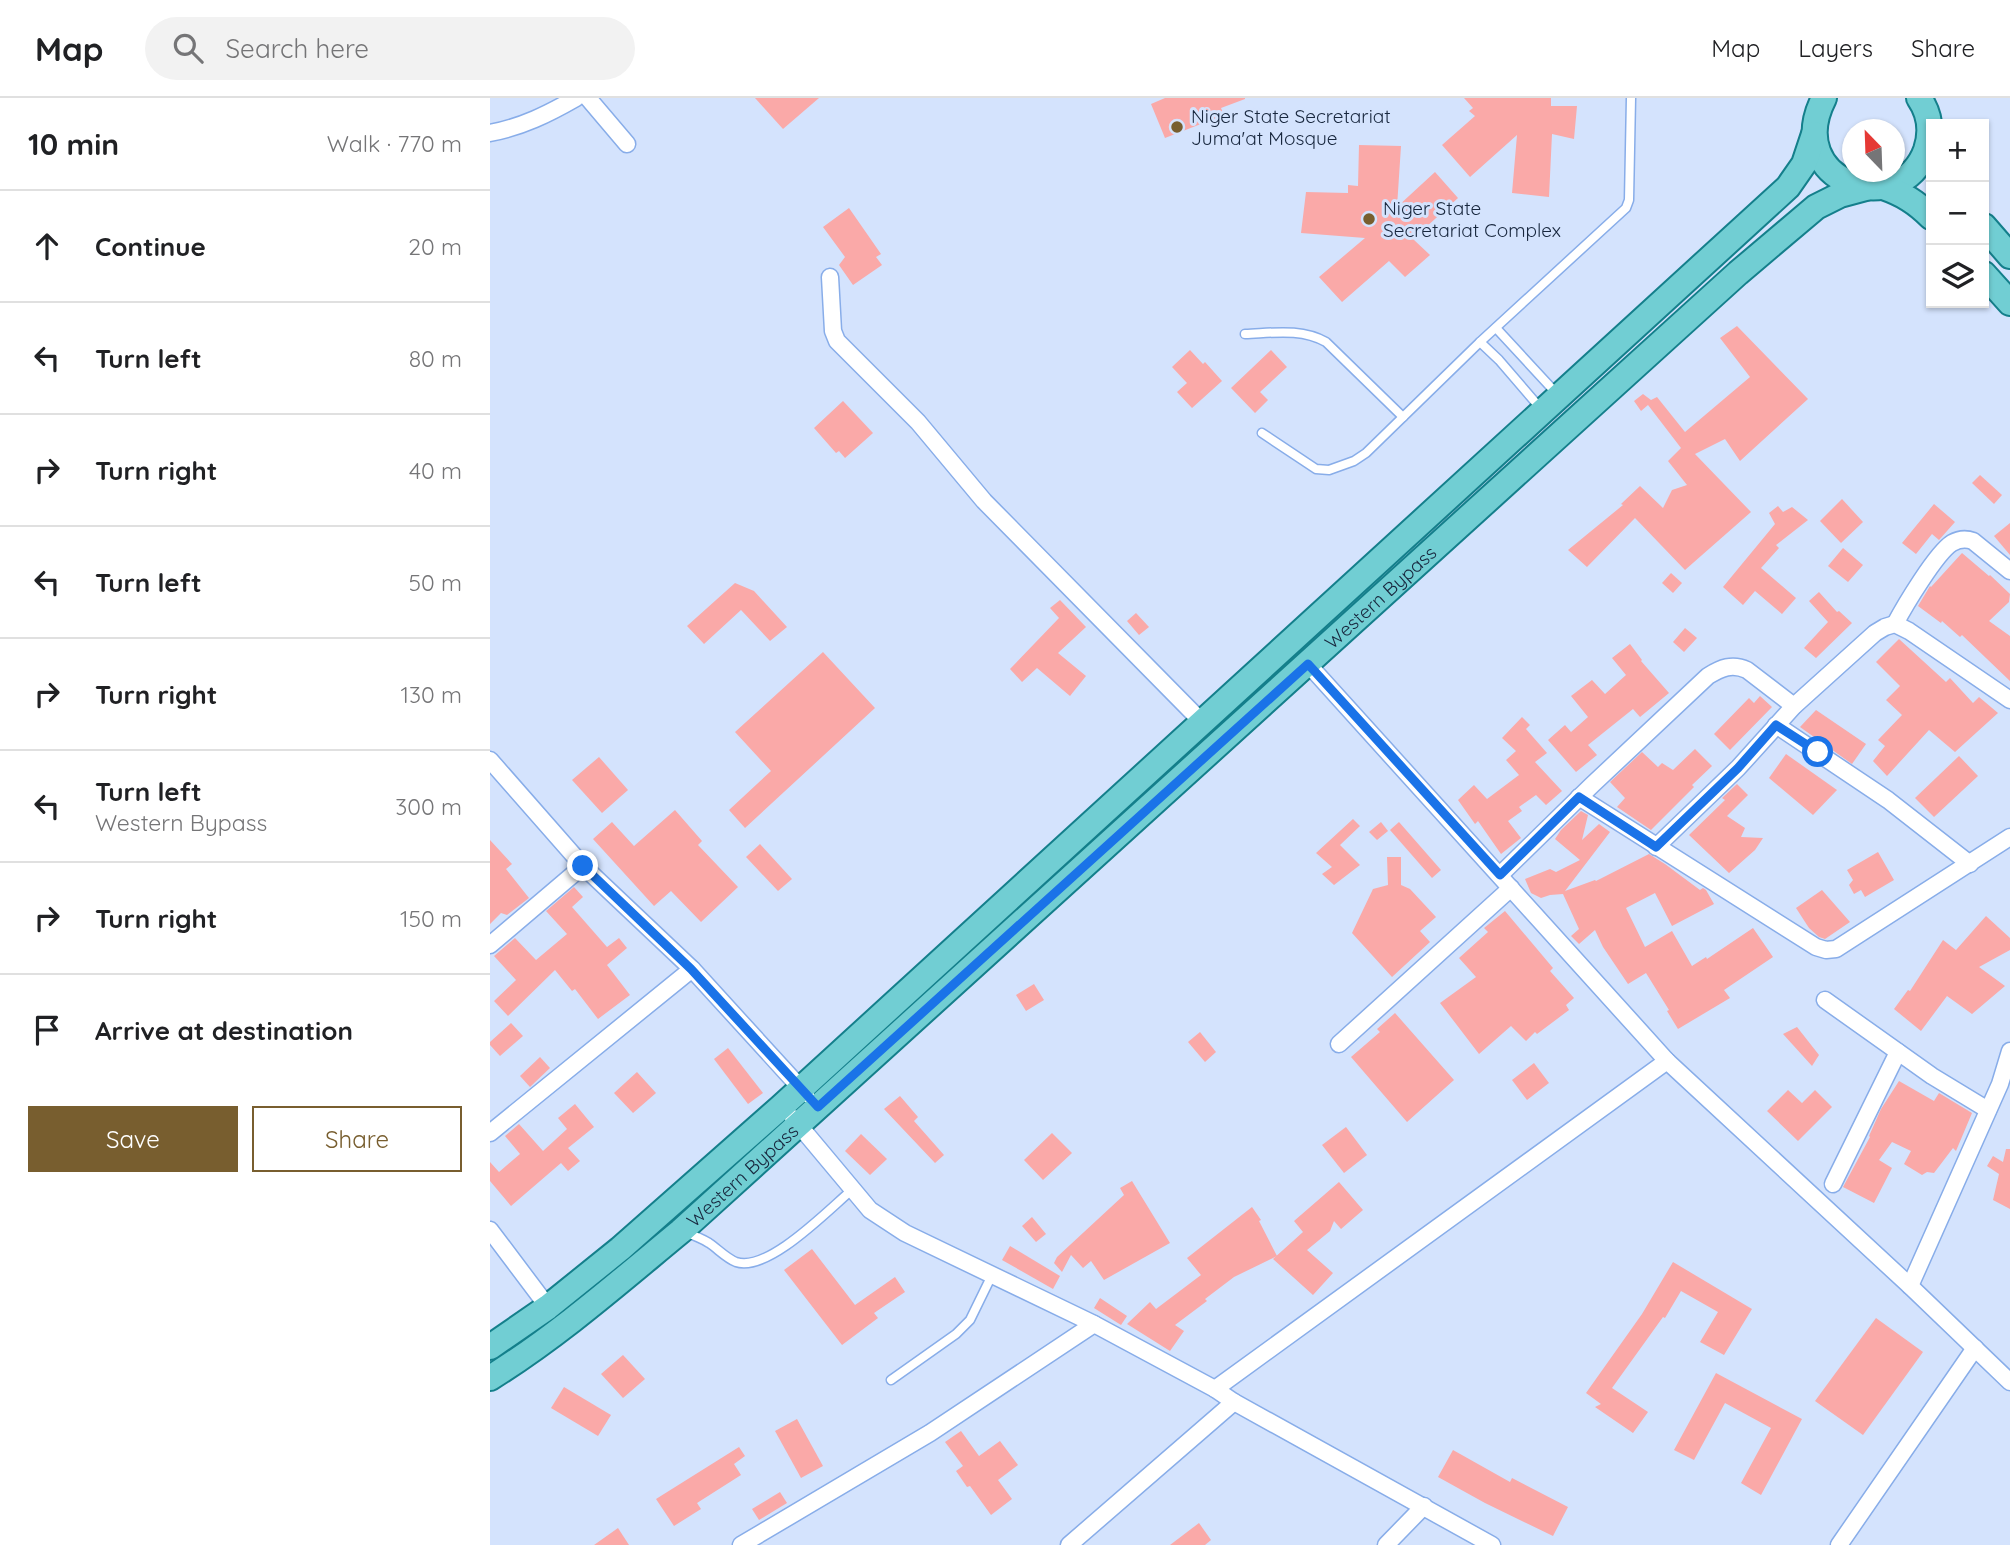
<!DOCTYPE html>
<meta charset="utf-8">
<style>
body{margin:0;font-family:Quicksand,sans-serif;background:#f2f2f2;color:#202124}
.controls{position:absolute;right:21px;top:21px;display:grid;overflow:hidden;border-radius:0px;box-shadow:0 2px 5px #0004}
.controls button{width:63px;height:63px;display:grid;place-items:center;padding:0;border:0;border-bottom:2px solid #e0e0e0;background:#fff;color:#202124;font:35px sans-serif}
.compass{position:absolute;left:1352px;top:21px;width:63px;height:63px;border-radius:50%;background:#fff;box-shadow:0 2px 5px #0004;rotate:337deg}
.stop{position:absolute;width:21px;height:21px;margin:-16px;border:5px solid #1a73e8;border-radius:50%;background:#fff}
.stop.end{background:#1a73e8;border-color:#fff;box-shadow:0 2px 7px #0008}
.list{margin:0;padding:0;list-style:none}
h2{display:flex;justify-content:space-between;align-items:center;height:91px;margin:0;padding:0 28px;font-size:30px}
h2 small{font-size:23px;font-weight:400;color:#757577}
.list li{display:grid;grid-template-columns:46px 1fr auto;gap:21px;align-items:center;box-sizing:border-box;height:112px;padding:0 28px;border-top:2px solid #e0e0e0}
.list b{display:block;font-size:26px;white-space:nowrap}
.list p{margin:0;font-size:23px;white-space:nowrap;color:#757577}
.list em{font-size:23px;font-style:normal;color:#757577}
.actions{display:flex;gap:14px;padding:21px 28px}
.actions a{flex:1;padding:16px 0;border:2px solid #785e2f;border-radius:0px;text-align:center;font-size:24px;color:#785e2f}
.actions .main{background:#785e2f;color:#fff}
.icon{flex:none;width:38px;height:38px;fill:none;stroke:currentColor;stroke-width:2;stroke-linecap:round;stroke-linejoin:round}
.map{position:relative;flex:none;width:1520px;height:1447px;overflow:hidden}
header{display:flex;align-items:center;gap:42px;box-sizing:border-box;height:98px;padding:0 35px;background:#fff;border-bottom:2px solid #e0e0e0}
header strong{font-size:33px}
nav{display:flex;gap:38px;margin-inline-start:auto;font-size:24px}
.search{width:490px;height:63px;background:#f2f2f2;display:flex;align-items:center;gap:18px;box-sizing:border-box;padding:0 24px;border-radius:38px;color:#757577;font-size:26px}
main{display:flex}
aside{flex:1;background:#fff}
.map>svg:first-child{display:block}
</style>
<header>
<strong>Map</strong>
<div class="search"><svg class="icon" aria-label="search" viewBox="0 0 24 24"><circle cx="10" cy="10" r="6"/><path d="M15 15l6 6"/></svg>Search here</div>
<nav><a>Map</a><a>Layers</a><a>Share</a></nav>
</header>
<main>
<aside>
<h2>10 min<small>Walk · 770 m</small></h2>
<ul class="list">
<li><svg class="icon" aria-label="ahead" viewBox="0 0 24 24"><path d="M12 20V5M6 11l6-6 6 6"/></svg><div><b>Continue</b></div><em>20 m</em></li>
<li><svg class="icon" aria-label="left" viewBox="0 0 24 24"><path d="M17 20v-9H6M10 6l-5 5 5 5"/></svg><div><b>Turn left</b></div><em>80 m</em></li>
<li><svg class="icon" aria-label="right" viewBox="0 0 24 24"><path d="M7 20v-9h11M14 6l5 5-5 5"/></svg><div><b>Turn right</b></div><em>40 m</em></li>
<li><svg class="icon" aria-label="left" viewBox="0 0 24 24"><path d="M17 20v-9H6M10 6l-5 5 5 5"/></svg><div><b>Turn left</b></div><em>50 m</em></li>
<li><svg class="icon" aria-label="right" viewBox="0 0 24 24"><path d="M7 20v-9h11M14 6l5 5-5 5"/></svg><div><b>Turn right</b></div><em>130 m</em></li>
<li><svg class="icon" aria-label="left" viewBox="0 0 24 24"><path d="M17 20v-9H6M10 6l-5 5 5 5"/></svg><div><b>Turn left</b><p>Western Bypass</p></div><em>300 m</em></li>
<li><svg class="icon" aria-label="right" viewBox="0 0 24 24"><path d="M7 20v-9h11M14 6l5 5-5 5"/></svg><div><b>Turn right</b></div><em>150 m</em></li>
<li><svg class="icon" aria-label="arrive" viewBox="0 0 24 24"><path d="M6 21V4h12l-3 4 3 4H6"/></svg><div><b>Arrive at destination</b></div></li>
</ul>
<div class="actions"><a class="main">Save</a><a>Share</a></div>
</aside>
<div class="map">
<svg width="1520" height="1447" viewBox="0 0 1520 1447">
<rect width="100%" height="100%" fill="#d4e3fd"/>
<!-- building -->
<g fill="#faa9a8">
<polygon points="265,0 329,0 293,31"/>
<polygon points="675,0 755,0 755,1 731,10 734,17 675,40 661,6"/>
<polygon points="974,0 1061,0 1061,8 1087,8 1084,41 1062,36 1059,99 1022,95 1027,37 980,79 952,47 985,18 979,13 983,10"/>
<polygon points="869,47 911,48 907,109 945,74 968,100 923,141 940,157 915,179 899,163 852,204 829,179 875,140 811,135 816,94 858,95 858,87 868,88"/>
<polygon points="359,110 391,156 386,159 392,167 363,187 349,167 355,159 333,129"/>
<polygon points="1247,228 1318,301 1250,363 1235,341 1205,356 1261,414 1195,472 1145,420 1097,469 1078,452 1133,407 1131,406 1150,388 1173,410 1182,392 1197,387 1178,363 1191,350 1158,307 1151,313 1144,303 1153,296 1161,302 1167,299 1195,334 1260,279 1230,240"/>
<polygon points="700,252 713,266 715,264 732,283 702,310 687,294 697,285 682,269"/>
<polygon points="781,252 797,269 770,294 778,302 765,315 741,290"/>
<polygon points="353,303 383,335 355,360 349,353 346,355 324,330"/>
<polygon points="1490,377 1512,397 1504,406 1482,385"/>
<polygon points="1352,401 1373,424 1351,445 1330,423"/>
<polygon points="1444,406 1465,424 1449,442 1442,436 1426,456 1412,445"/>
<polygon points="1288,408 1293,414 1302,409 1318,422 1286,447 1289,450 1271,470 1306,500 1292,516 1265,493 1253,507 1233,489 1285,426 1279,415"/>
<polygon points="1520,425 1520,457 1504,438"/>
<polygon points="1353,450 1373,467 1358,484 1338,468"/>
<polygon points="1472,455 1499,478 1500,477 1520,496 1519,504 1499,523 1520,538 1520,583 1472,537 1470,539 1452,523 1451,525 1428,508 1440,488 1441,489"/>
<polygon points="1181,475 1192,485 1183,495 1172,485"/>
<polygon points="245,485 264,493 297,529 280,543 251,512 214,546 197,528"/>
<polygon points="1329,494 1347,514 1349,513 1362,525 1326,560 1314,550 1338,524 1319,503"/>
<polygon points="570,502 596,529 568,555 596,578 580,598 547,570 532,584 520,571 569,520 560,510"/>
<polygon points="646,515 659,529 649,537 637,523"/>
<polygon points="1195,530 1207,540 1194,554 1183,544"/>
<polygon points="1409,541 1456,584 1460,580 1483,605 1489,599 1508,615 1465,654 1439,632 1397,678 1383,663 1395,648 1388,642 1412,617 1396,602 1410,588 1386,564"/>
<polygon points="1140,546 1152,562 1151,563 1179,595 1150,619 1143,611 1098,647 1107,657 1086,674 1058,642 1075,627 1081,634 1098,619 1081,598 1102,582 1115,596 1136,577 1122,560"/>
<polygon points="333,554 385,610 255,730 239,712 281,673 245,634"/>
<polygon points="1270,598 1282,609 1240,652 1224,636 1259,600 1264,605"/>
<polygon points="1326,612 1376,646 1362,666 1310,629"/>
<polygon points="1032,619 1040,627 1036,631 1057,655 1045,664 1072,693 1056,707 1046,697 1029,709 1032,713 1018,723 1031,740 1011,756 988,723 985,726 968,702 984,687 997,701 1029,677 1016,662 1026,653 1012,640"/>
<polygon points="1205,651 1222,668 1202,687 1204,689 1161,732 1127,709 1135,700 1120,684 1152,654 1168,669 1172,665 1183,672"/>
<polygon points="1296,656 1347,692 1323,717 1279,680"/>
<polygon points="1469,658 1488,678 1444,719 1425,700"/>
<polygon points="109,659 138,692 112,715 82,682"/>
<polygon points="1247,686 1258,697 1237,718 1255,730 1251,739 1273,740 1265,752 1239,775 1199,737 1235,702 1232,700"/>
<polygon points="185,712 212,743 208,747 248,789 211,824 181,793 164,808 103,741 122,724 144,748"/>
<polygon points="1091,713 1098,717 1092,742 1109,726 1120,734 1075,793 1105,782 1106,783 1159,756 1175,766 1210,792 1213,790 1216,792 1224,806 1182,828 1165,795 1136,810 1155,849 1182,833 1202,868 1216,859 1217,861 1263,830 1283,859 1234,892 1240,900 1188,931 1177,913 1179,912 1156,875 1138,886 1113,849 1105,832 1089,846 1081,838 1089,831 1073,796 1060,797 1051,800 1041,795 1035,781 1060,771 1066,774 1090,762 1065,741 1071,732"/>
<polygon points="863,721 870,728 850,747 870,767 844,787 832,776 842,769 826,755"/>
<polygon points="891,724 898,733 887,742 879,734"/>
<polygon points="909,724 951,772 942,780 900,732"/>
<polygon points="0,742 22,766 16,771 39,800 17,817 11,815 0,826"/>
<polygon points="270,746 302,781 288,793 256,759"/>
<polygon points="1388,754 1404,782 1375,799 1371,792 1364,796 1359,787 1363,782 1357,772"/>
<polygon points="897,759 911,759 911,787 920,791 946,819 930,833 940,844 902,879 862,835 883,791 898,787"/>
<polygon points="84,789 93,799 82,809 117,849 129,840 137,850 117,867 140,897 108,921 85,891 82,893 65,872 18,918 4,903 26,882 4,858 25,840 46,862 77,836 56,813"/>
<polygon points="1332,792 1360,824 1335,841 1329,839 1319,830 1306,810"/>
<polygon points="1015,813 1063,870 1060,873 1084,900 1076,907 1079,912 1047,936 1045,934 1036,943 1021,928 989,956 950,905 986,879 969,860 998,834 994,830"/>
<polygon points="1496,818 1520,840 1520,852 1489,869 1515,888 1482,916 1457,898 1431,933 1404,911 1418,892 1420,893 1453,842 1466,852"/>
<polygon points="544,886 554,902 536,913 526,897"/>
<polygon points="905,915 964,982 917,1024 861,959 890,934 887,931"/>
<polygon points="21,925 33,938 10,958 0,947 0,944"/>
<polygon points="1307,929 1329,957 1322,968 1293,936"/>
<polygon points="710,934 726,954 715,964 698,944"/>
<polygon points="238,950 273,995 258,1006 224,961"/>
<polygon points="50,959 60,970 40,989 30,978"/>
<polygon points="1044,965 1059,985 1037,1002 1022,982"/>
<polygon points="147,974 166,995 143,1015 124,995"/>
<polygon points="1409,983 1444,1003 1449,995 1482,1015 1466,1053 1463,1050 1444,1075 1437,1074 1432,1077 1414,1066 1421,1053 1402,1044 1389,1062 1402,1070 1384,1105 1353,1089 1380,1039 1379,1038 1391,1011"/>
<polygon points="1298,992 1312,1005 1325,992 1342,1009 1308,1043 1277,1013"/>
<polygon points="410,998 428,1019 424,1023 454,1057 445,1065 394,1011"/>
<polygon points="85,1006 104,1029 78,1050 90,1063 78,1073 71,1065 21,1108 0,1083 0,1064 9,1074 30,1056 15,1038 29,1026 53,1053 77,1031 68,1020"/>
<polygon points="856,1029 877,1057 854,1075 832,1047"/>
<polygon points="562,1035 582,1055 553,1082 534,1062"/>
<polygon points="371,1036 397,1061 380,1077 355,1053"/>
<polygon points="1516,1051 1520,1051 1520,1111 1503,1102 1509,1076 1497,1068 1503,1058 1513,1064"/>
<polygon points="642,1083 680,1145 614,1182 601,1163 593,1170 581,1157 572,1174 564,1165 567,1159 634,1097 630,1090"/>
<polygon points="849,1084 873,1112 851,1131 844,1123 840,1133 817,1152 843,1175 823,1197 783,1161 813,1134 804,1123"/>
<polygon points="762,1109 771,1122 769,1123 787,1158 744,1179 715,1201 717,1203 685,1227 694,1233 680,1253 637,1226 660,1204 666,1211 711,1177 697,1160"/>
<polygon points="542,1119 556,1136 546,1144 532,1128"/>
<polygon points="520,1148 570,1178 563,1191 512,1162"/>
<polygon points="322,1151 365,1207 405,1179 415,1194 384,1215 388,1220 352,1247 294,1172"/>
<polygon points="1183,1164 1262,1211 1234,1257 1210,1244 1228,1214 1191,1193 1175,1220 1173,1219 1122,1290 1158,1314 1143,1335 1105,1309 1111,1306 1096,1295 1152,1216"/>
<polygon points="610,1200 637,1218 631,1227 604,1210"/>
<polygon points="1386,1220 1433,1254 1373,1337 1325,1303"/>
<polygon points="133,1257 155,1281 133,1300 111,1276"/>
<polygon points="1226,1275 1312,1321 1271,1397 1251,1385 1281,1330 1235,1305 1204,1362 1184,1352"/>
<polygon points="74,1289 121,1317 108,1338 61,1310"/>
<polygon points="307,1321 333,1368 311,1380 285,1333"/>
<polygon points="471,1333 489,1358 510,1343 528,1367 508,1382 522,1401 501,1417 480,1388 477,1389 466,1373 473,1368 455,1344"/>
<polygon points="249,1349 255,1358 244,1366 251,1377 207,1405 211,1411 184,1428 166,1401"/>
<polygon points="963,1352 1020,1384 1022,1380 1078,1409 1063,1438 995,1405 948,1379"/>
<polygon points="290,1394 297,1405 269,1422 262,1411"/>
<polygon points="709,1425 721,1442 715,1447 680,1447"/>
<polygon points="128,1430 139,1447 104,1447"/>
</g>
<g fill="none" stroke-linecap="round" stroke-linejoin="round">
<!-- service casing -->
<g stroke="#88ade9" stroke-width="11">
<g id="service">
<polyline points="1006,230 1067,296"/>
<path d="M 755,236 C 783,235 811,230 836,244 L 913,319"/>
<polyline points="990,244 1009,262 1052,312"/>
<polyline points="772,335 826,371 839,372 864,363 876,355 990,244 1136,110 1139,102 1141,0"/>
<path d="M 194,1134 C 203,1137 211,1140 219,1145 C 228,1151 236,1160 246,1164 C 278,1175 339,1111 363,1091"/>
<polyline points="401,1282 466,1236 480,1222 502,1177"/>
</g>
</g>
<!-- minor casing -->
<g stroke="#88ade9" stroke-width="19">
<g id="minor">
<polyline points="98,0 137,46"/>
<path d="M 0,35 C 32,29 58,16 86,0"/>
<polyline points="340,179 343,233 347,243 428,324 494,403 712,624"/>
<path d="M 1405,526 C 1414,509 1446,455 1462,445 C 1469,441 1475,440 1483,443 L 1520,473"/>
<polyline points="818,566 1177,963 1420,1188 1520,1284"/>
<polyline points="1286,627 1398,702 1480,766"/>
<polyline points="0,662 93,768 202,871 316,996"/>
<polyline points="1089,699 1326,849 1336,852 1346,851 1520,739"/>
<polyline points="1166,749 1248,670 1304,608 1385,535 1395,529 1405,526 1419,533 1520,602"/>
<path d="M 1010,777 L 1102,687 L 1218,578 C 1231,570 1242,565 1257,572 L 1304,608"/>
<polyline points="0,847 93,768"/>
<polyline points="1335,902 1442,978 1498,1012"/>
<polyline points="849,946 1021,790"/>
<polyline points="303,1020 380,1112 415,1135 604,1226 725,1291 744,1304 1002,1447"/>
<polyline points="0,1035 202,871"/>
<polyline points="1343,1086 1408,954"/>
<polyline points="0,1132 58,1209"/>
<polyline points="1420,1188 1510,986 1520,953"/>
<polyline points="725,1291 1177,963"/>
<polyline points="251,1447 440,1335 604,1226"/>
<polyline points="579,1447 744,1304"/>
<polyline points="896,1447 934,1408"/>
<polyline points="1349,1447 1485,1250"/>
</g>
</g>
<!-- primary casing -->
<g stroke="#147f8b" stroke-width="28">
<g id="primary">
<path d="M 1334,0 C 1291,84 1410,124 1436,52 C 1442,34 1440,16 1429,0"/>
<path d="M 1393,89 C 1413,96 1426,104 1441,119"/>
<polyline points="1494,128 1520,158"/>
<polyline points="1494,176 1520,205"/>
<polyline points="0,1249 58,1209 130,1151 291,1009 1298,89 1314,66 1324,36"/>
<path id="s1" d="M 0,1280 C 69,1237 129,1184 191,1133 L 1248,175 L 1326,109 L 1350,97 L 1376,90"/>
</g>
</g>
<!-- service -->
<use href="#service" stroke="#fff" stroke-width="8"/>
<!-- minor -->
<use href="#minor" stroke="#fff" stroke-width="16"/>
<!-- primary -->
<use href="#primary" stroke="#71ced3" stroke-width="24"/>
</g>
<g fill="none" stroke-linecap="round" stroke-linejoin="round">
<!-- route -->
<polyline stroke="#1a73e8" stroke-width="9" points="93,768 201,871 328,1009 818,566 1010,777 1089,699 1166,749 1248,670 1286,627 1328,654"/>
</g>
<!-- markers -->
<g fill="#785e2f" stroke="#d4e3fd" stroke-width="2.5">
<circle cx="687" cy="29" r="7"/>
<circle cx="879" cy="121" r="7"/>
</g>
<g text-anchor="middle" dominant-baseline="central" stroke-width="6" stroke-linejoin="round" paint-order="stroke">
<!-- poi labels -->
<g font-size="19" fill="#18273e" stroke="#d4e3fd" text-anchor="start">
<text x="701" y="18">Niger State Secretariat<tspan x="701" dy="22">Juma'at Mosque</tspan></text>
<text x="893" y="110">Niger State<tspan x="893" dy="22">Secretariat Complex</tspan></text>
</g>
<!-- street labels -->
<g font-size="19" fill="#18273e" stroke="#d4e3fd">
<text stroke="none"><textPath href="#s1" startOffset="1185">Western Bypass</textPath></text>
<text stroke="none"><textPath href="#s1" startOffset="324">Western Bypass</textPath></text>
</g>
</g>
</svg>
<div class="controls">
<button>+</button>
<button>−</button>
<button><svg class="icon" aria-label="layers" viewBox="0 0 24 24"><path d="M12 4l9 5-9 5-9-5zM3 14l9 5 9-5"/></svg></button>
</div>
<svg class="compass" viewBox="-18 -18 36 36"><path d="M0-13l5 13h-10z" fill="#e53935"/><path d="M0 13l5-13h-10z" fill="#757577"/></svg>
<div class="stop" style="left:1328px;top:654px"></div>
<div class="stop end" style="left:93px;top:768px"></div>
</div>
</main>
